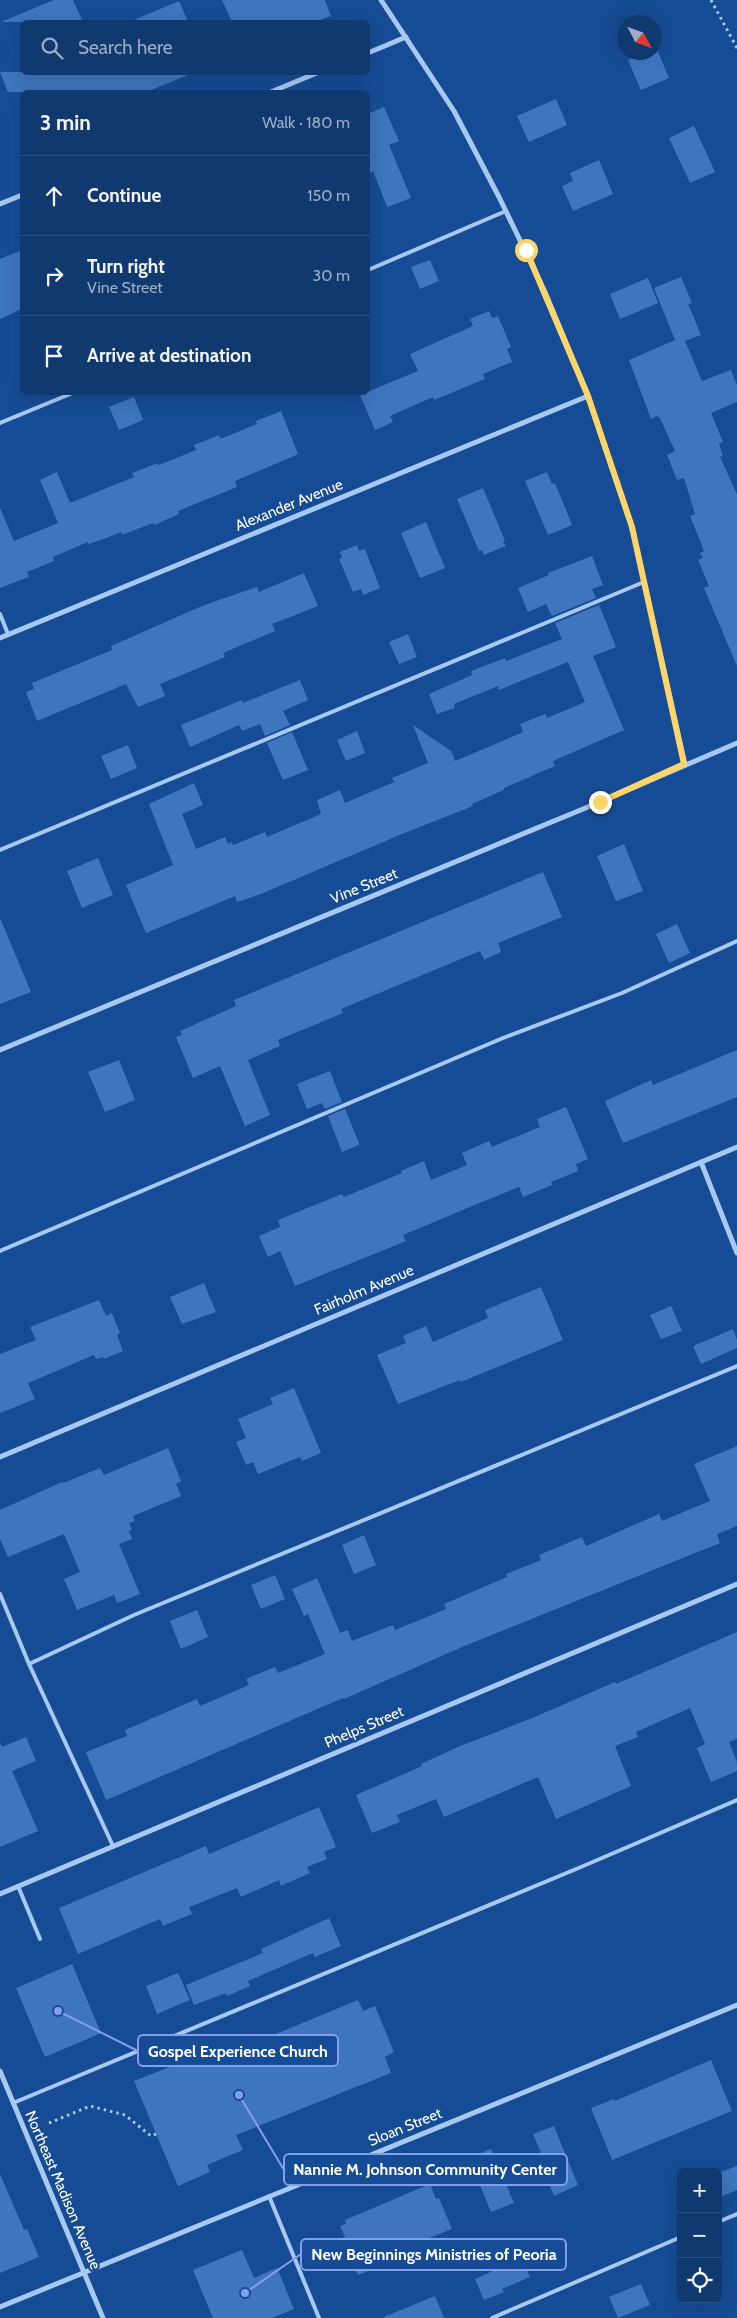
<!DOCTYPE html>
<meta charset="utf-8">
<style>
body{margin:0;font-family:Cabin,sans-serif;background:#194075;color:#f1f3f6}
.controls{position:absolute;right:15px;bottom:15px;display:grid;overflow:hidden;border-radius:8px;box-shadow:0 5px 20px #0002}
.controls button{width:45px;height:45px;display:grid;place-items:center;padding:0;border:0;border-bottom:1px solid #305383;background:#103970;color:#f1f3f6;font:25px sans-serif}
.compass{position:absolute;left:617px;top:15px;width:45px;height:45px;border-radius:50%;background:#103970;box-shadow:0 5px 20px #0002;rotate:131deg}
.stop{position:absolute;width:15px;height:15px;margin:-11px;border:4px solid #ffd567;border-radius:50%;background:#fff}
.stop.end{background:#ffd567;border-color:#fff;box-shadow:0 1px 5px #0008}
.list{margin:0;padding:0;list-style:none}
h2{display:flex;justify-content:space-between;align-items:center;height:65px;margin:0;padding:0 20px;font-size:21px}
h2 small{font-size:16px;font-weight:400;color:#9cacc3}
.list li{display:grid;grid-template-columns:32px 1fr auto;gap:15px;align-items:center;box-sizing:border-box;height:80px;padding:0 20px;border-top:1px solid #305383}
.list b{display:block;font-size:19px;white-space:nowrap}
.list p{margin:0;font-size:16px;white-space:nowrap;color:#9cacc3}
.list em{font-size:16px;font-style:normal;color:#9cacc3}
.icon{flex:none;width:28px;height:28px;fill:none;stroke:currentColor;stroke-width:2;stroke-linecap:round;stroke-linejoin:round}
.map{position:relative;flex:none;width:737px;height:2318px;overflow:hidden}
.search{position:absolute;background:#103970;box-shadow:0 5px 20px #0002;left:20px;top:20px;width:350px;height:55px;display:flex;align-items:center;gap:12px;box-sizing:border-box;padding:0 18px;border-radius:8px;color:#9cacc3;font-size:19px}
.panel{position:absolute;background:#103970;box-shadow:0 5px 20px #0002;left:20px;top:90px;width:350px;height:305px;border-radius:8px}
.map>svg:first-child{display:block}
</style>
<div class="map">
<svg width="737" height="2318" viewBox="0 0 737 2318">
<rect width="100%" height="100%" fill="#164c95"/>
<!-- building -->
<g fill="#3e75bd">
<polygon points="54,0 73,0 83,22 1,22"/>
<polygon points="222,0 325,0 331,16 315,22 232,22"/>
<polygon points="179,1 188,22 129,22"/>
<polygon points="656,47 669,78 641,90 628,60 644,52 654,52"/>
<polygon points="0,72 193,72 193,73 146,92 8,92"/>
<polygon points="556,99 567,125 529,142 517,116"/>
<polygon points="384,107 399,141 389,145 411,198 387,207 373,171 368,174 368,114"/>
<polygon points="694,126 715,172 690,183 669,138"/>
<polygon points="599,160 613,194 573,211 562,186 573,181 570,173"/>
<polygon points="22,250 22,309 0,319 0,259"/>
<polygon points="430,260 439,281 420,289 411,267"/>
<polygon points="681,277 692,303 688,304 701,335 685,341 702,381 731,370 737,385 737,402 711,413 723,442 719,444 723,456 720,457 737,494 737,666 704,588 709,586 698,560 703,558 700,553 704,551 690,516 695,514 684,478 677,480 667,455 675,451 660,418 657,416 651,419 629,360 675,340 654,288"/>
<polygon points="648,278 658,303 620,319 610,294"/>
<polygon points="489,311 492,318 498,316 511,347 507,349 512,362 483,374 485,379 434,400 433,397 390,416 393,422 375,430 360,395 418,371 410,354 473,326 470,319"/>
<polygon points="134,397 143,420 119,430 109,407"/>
<polygon points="281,411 298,454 292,457 237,480 235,482 237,487 178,511 179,514 154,525 153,523 122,535 121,532 104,539 88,544 88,542 53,557 54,561 27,572 29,577 0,588 0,508 14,541 58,523 40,480 57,472 70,503 134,477 132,473 158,463 159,465 196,450 194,445 219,435 220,439 257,424 256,421"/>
<polygon points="547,472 552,484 555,483 572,525 548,535 525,481"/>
<polygon points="483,488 505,541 503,542 506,546 484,555 482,550 479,551 457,499"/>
<polygon points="426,522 445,568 420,578 401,533"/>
<polygon points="357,545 359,551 365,549 380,588 363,595 361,589 353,592 339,559 342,558 340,552"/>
<polygon points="592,556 603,585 592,589 596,598 552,616 546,604 528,612 518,588 549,575 548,573"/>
<polygon points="304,573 318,606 272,624 275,631 223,653 225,657 160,684 165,696 138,707 126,684 37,721 26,692 34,689 32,683 112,650 111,646 202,606 257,587 259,592"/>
<polygon points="599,605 616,647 593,656 624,730 553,761 555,766 504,788 504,790 472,804 473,806 402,834 261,894 237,902 235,896 146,933 126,885 173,865 149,804 194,783 203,805 182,814 196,849 225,837 228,844 232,842 233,845 265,832 267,837 321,814 317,800 340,790 345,803 394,782 392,778 428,763 413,725 451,751 455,761 493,745 523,732 520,724 545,714 547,718 585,702 568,662 499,690 498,686 454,704 455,708 437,714 429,694 472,675 471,671 505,658 506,661 562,639 555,623"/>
<polygon points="408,634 417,657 399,664 389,642"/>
<polygon points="300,680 308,700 283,711 290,725 265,736 260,724 242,731 239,725 190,747 181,725 242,700 243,703"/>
<polygon points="357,731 365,753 346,761 337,740"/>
<polygon points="292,732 308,770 283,780 267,743"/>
<polygon points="128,745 137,768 111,779 101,756"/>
<polygon points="624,844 643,891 616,901 597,856"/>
<polygon points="98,858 113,895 82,908 67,871"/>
<polygon points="543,872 562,917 498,943 501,952 484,960 480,951 341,1009 343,1013 278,1040 280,1046 248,1060 270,1115 245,1126 220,1066 193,1078 176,1037 182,1035 180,1031 236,1006 234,1000"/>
<polygon points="0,918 31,992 0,1004"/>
<polygon points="677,924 690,953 669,963 656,934"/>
<polygon points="737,1050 737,1097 623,1143 605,1101 651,1080 653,1085"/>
<polygon points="119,1060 135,1100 105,1112 88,1072"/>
<polygon points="330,1071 342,1102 325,1109 322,1103 307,1109 297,1084"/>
<polygon points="566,1107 588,1159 576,1164 578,1171 551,1182 552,1185 523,1197 519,1187 482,1202 403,1235 406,1241 295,1286 280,1251 268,1257 259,1236 280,1227 278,1220 342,1194 344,1197 402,1173 401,1171 424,1161 431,1180 467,1165 462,1153 489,1141 492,1147 540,1127 537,1119"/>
<polygon points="345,1109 359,1143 359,1145 342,1152 328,1116"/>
<polygon points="204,1283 216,1312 182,1324 170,1297"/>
<polygon points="541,1287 563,1340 461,1382 460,1380 398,1404 377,1355 406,1343 403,1336 426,1326 433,1342 488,1318 485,1310"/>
<polygon points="99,1300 106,1316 112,1313 120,1333 117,1335 123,1351 104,1359 103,1357 96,1359 94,1355 28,1383 35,1399 0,1413 0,1354 36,1340 30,1327"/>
<polygon points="671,1306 682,1331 661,1339 650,1315"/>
<polygon points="733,1329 737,1340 737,1348 701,1364 693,1346"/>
<polygon points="294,1388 321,1453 302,1461 300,1457 258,1474 253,1462 246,1465 236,1442 246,1438 238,1419 273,1404 270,1398"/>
<polygon points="737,1446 737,1526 717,1534 720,1543 462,1647 344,1699 343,1698 106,1800 86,1752 127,1736 125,1730 197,1699 200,1706 249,1685 246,1679 275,1667 278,1673 325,1654 308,1614 304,1616 292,1589 317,1578 340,1633 348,1630 352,1641 393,1625 395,1630 446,1609 444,1604 507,1577 506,1574 541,1560 539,1555 582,1537 586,1546 659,1514 662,1521 710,1501 694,1464"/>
<polygon points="168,1448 181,1481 176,1484 181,1496 133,1516 135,1521 129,1523 132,1530 129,1531 132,1539 119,1544 140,1594 117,1603 114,1595 77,1610 64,1579 80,1572 64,1534 8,1557 0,1539 0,1510 62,1482 63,1483 100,1468 104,1475"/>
<polygon points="364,1535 376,1565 354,1574 342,1545"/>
<polygon points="275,1575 285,1599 261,1609 251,1585"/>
<polygon points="197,1610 208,1637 181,1649 170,1621"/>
<polygon points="737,1632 737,1739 729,1742 737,1762 737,1771 711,1782 697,1748 705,1744 690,1708 636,1732 638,1737 615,1746 631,1786 556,1819 538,1777 444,1817 436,1799 397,1815 400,1822 372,1833 356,1795 422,1766 421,1764 460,1746 530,1719 615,1682 616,1684"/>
<polygon points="26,1737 36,1761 12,1771 38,1831 0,1847 0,1743 2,1747"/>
<polygon points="319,1807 336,1847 324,1852 327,1859 307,1867 310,1873 281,1886 279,1880 241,1897 237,1888 189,1907 192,1914 163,1926 160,1919 78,1954 59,1908 206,1846 209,1854"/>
<polygon points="329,1918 341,1946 315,1957 313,1953 248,1981 250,1986 227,1996 226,1993 194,2005 186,1985 263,1953 261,1949"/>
<polygon points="72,1964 101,2033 45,2057 16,1988"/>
<polygon points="178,1973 190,2000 157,2014 146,1986"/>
<polygon points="358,2000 363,2011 375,2006 394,2052 385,2057 391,2073 236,2135 243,2150 207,2165 210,2172 178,2186 134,2081 202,2054 206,2063"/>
<polygon points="711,2060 732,2111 612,2160 591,2108 614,2099 615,2101"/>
<polygon points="554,2126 578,2185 554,2196 538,2159 543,2157 533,2134"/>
<polygon points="491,2149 514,2203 491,2212 469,2158"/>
<polygon points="737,2166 737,2190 718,2198 718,2173"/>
<polygon points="0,2174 24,2230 27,2229 39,2257 0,2273"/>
<polygon points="430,2184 436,2199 439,2198 452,2229 416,2243 417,2245 383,2260 385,2264 358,2275 350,2256 346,2257 339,2239 345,2237 340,2226 346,2224 345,2220"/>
<polygon points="242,2250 254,2278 277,2268 294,2309 272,2318 213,2318 193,2270"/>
<polygon points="522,2258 530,2277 502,2289 504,2292 484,2300 475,2279"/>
<polygon points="641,2284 650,2305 618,2318 609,2297"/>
<polygon points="435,2296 444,2318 384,2318 384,2317"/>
</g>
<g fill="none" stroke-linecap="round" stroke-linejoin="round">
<!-- path -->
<g stroke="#a7c8f1" stroke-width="3" stroke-dasharray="2.5 4" stroke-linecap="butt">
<polyline points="711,0 737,48"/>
<polyline points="49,2123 90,2106 125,2115 151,2136 156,2134"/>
</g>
<!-- lane -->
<g stroke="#a7c8f1" stroke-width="4">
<polyline points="368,270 506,211"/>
<polyline points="0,423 75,392"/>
<polyline points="0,614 8,634"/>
<polyline points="0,850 644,582"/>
<polyline points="0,1251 503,1038 622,993 737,941"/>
<polyline points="0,1594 29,1664 113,1846"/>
<polyline points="29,1664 134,1615 737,1366"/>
<polyline points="18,1886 40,1939"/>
<polyline points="13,2103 581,1867 737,1800"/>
<polyline points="269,2196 319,2318"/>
<polyline points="718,2222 737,2214"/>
<polyline points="492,2318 681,2237"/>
</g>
<!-- street -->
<g stroke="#a7c8f1" stroke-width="5">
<polyline points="381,0 454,111 499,197 545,292 588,396 632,527 685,765"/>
<polyline points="368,53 406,37"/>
<polyline points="271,92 319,72"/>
<polyline points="0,204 22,195"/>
<polyline points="0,638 588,396"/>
<polyline points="0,1050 600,802 737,743"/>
<polyline points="701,1162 737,1253"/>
<polyline points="0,1457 737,1147"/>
<polyline points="0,1894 737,1584"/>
<polyline points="0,2071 103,2318"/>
<polyline points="0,2307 737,2005"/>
</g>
</g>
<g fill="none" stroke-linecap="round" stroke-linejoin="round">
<!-- route -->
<polyline stroke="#ffd567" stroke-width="6" points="526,250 588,396 632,527 684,764 600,802"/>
</g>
<g text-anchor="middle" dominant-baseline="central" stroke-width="4.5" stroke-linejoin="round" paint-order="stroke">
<!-- street labels -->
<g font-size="15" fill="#fff" stroke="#164c95">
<text transform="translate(289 505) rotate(-22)">Alexander Avenue</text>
<text transform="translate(364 886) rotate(-22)">Vine Street</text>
<text transform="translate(364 1290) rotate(-23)">Fairholm Avenue</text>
<text transform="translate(364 1727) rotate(-23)">Phelps Street</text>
<text transform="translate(405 2127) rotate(-22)">Sloan Street</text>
<text transform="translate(63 2190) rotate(67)">Northeast Madison Avenue</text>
</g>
</g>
<!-- callouts -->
<path fill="none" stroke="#839eea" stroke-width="2" d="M58 2011L138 2051M239 2095L284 2170M245 2293L301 2254"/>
<g fill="#839eea" stroke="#164c95" stroke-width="2">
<circle cx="58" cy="2011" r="5"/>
<circle cx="239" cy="2095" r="5"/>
<circle cx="245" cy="2293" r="5"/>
</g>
<g fill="#164c95" stroke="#839eea" stroke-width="2">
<rect x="138" y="2035" width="200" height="31" rx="5"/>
<rect x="284" y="2154" width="283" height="31" rx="5"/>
<rect x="301" y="2239" width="265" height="31" rx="5"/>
</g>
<g font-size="16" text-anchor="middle" font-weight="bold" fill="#fff">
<text x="238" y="2057">Gospel Experience Church</text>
<text x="425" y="2175">Nannie M. Johnson Community Center</text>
<text x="434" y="2260">New Beginnings Ministries of Peoria</text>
</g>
</svg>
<div class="controls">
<button>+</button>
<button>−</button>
<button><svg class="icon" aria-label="locate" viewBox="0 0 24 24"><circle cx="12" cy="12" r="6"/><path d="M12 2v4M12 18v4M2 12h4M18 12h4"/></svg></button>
</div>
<svg class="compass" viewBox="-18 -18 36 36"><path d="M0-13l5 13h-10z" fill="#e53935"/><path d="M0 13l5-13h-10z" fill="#9cacc3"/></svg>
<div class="stop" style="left:526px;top:250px"></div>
<div class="stop end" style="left:600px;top:802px"></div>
<div class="search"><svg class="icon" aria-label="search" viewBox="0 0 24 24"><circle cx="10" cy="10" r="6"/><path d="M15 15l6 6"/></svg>Search here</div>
<section class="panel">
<h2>3 min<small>Walk · 180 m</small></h2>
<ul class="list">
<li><svg class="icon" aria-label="ahead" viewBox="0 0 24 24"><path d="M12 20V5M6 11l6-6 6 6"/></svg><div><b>Continue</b></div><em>150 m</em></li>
<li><svg class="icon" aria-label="right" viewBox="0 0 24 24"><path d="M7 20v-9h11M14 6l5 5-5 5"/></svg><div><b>Turn right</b><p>Vine Street</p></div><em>30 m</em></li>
<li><svg class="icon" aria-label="arrive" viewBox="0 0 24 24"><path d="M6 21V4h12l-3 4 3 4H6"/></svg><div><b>Arrive at destination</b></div></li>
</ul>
</section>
</div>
